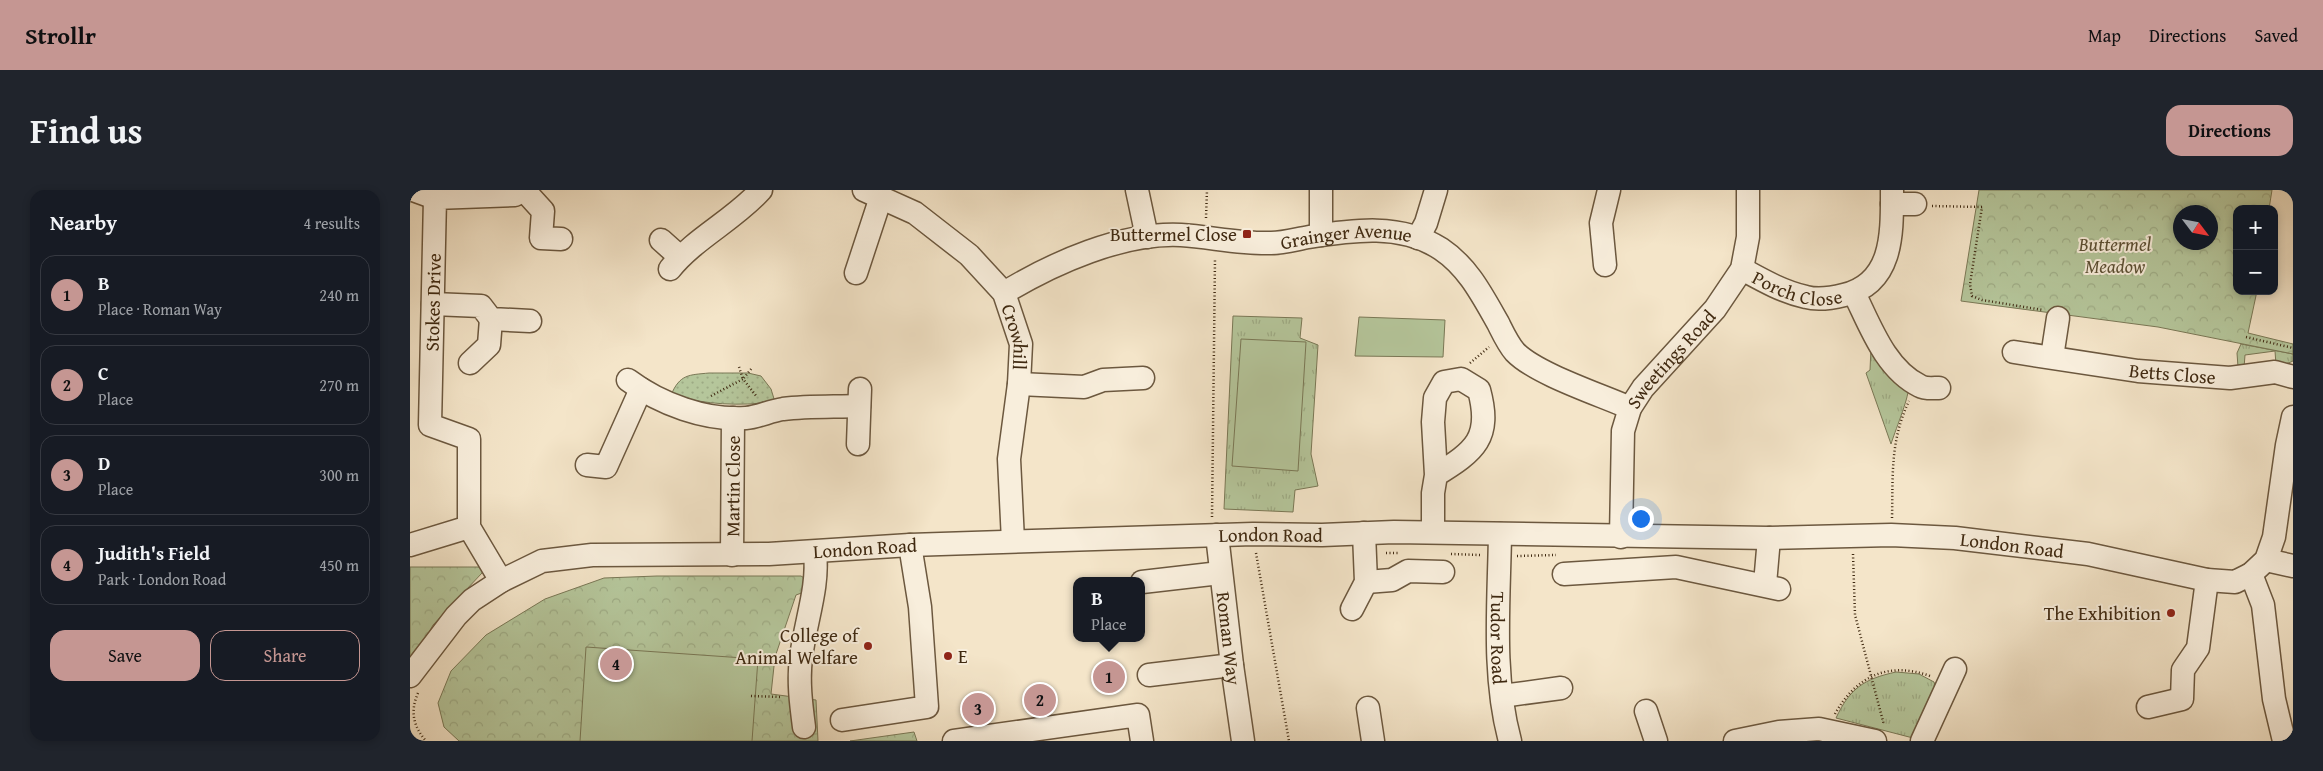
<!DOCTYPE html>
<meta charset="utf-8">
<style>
body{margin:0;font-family:"Gentium Book Plus",serif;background:#20242c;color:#f1f3f6}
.controls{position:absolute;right:15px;top:15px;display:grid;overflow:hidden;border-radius:10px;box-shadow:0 2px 8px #0003}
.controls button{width:45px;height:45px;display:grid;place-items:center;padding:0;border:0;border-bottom:1px solid #363941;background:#171b24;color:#f1f3f6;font:25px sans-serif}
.compass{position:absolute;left:1763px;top:15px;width:45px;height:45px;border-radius:50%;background:#171b24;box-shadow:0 2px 8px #0003;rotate:122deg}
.you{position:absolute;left:1230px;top:328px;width:18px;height:18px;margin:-12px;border:4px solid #fff;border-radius:50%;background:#1a73e8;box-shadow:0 0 0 8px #1a73e833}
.badge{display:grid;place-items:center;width:32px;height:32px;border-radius:50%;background:#c59692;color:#111;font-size:16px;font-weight:700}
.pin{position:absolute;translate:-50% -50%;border:2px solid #fff;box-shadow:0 1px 5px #0006}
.popup{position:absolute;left:663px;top:387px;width:72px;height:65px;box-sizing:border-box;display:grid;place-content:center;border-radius:10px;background:#171b24;filter:drop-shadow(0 1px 4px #0005);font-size:16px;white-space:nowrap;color:#9ea1a6}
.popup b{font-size:19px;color:#f1f3f6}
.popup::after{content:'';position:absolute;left:50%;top:100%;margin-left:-10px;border:10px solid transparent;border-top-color:#171b24}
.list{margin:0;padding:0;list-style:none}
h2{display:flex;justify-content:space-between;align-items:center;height:65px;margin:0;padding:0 20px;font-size:21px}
h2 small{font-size:16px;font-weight:400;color:#9ea1a6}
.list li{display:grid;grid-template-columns:32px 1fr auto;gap:15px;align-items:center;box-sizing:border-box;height:80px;margin:0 10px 10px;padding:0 10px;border:1px solid #363941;border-radius:15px}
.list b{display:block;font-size:19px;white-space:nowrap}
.list p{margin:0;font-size:16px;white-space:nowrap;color:#9ea1a6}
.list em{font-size:16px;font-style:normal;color:#9ea1a6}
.actions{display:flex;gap:10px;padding:15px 20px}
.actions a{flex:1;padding:11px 0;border:1px solid #c59692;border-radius:15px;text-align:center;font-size:18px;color:#c59692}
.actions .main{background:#c59692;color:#111}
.map{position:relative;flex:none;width:1883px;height:551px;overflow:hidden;border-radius:15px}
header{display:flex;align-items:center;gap:30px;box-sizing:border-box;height:70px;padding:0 25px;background:#c59692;color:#111}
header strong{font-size:24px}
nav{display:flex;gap:28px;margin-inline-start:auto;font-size:18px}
.intro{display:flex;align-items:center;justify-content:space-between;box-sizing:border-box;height:120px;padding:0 30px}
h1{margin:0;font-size:35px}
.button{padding:12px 22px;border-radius:15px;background:#c59692;color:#111;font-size:18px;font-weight:700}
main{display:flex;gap:30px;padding:0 30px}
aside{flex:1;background:#171b24;border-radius:15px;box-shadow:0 2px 8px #0003}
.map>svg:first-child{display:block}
</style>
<header>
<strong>Strollr</strong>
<nav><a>Map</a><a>Directions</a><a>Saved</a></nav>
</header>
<div class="intro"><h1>Find us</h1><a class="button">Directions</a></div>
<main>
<aside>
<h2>Nearby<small>4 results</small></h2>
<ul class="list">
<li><span class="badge">1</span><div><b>B</b><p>Place · Roman Way</p></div><em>240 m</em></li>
<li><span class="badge">2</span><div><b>C</b><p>Place</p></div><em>270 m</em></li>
<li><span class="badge">3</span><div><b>D</b><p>Place</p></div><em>300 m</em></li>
<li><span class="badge">4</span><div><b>Judith's Field</b><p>Park · London Road</p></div><em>450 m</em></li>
</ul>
<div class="actions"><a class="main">Save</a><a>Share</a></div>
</aside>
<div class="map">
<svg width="1883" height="551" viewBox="0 0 1883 551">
<defs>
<pattern id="grass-tufts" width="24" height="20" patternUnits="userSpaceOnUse" patternTransform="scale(1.25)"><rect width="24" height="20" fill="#b5c69b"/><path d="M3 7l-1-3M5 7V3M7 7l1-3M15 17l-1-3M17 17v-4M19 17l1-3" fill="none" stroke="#9daa84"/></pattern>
<pattern id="forest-crowns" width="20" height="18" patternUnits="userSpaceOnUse" patternTransform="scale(1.25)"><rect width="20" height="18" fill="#b5c69b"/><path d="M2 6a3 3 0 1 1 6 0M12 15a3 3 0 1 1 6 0" fill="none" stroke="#9daa84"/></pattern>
<pattern id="garden-dots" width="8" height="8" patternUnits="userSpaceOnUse" patternTransform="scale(1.25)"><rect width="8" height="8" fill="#b5c69b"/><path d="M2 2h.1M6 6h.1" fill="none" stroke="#9daa84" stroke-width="1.8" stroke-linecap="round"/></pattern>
</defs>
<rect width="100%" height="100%" fill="#f4e5c9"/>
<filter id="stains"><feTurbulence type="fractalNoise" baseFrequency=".004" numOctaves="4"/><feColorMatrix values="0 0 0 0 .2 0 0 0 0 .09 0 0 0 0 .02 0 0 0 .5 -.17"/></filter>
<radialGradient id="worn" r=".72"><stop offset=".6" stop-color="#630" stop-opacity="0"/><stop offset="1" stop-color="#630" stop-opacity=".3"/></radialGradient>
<!-- grass -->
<g fill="url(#grass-tufts)" stroke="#7a7856">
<polygon points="823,126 892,128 890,148 908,155 901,264 908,296 885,300 883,322 814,319"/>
<polygon points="1831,154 1883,164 1883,171 1872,176 1866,175 1865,161 1835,165 1834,178 1828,177 1827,163"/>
<path d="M 1461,158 L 1498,200 C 1499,207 1484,244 1481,254 L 1456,183 L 1460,180 Z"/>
<path d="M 1486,482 L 1509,484 L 1524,492 L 1527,502 L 1503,548 L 1426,528 C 1440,498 1454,489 1486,482 Z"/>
</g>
<!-- forest -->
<g fill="url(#forest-crowns)" stroke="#7a7856" fill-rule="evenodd">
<path d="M 1569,0 L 1862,0 L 1859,19 L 1827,19 L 1827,101 L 1847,101 L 1838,143 L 1883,154 L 1883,164 L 1748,137 L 1551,111 ZM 1770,22 L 1800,22 L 1800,52 L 1770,52 Z"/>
<polygon points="0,377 74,377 72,383 23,435 7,465 0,470"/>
<polygon points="247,386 391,386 396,389 397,401 386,405 365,467 361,504 406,510 408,551 49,551 34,537 28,513 41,481 76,445 135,409 194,388"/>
<polygon points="504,542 507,551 440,551"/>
</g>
<!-- garden -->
<path fill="url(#garden-dots)" stroke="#7a7856" d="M 299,183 L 338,183 L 351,186 L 361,199 L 365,212 C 327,216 298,215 261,205 C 270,184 279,185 299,183 Z"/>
<!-- pitch -->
<g fill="#b5c69b" stroke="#7a7856">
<polygon points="949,127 1035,130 1033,167 945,166"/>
<polygon points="831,149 896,152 888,281 822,276"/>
<polygon points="176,457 348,469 342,551 170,551"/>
</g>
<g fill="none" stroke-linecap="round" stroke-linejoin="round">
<!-- minor casing -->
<g stroke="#6c583f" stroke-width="25">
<g id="minor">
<polyline points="3,0 25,8"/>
<polyline points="114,0 133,21 131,48 151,49"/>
<path id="s1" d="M 454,0 L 505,23 L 559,65 L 594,103 L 611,154 L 609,194 L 599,269 L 603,351"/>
<polyline points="727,0 737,47"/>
<polyline points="1482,14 1505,14"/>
<polyline points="911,45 911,0"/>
<polyline points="1008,48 1016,33 1026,0"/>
<polyline points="251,50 270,67"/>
<polyline points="1195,75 1191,33 1199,0"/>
<path d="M 260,79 C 285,48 324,30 351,0"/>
<path id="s2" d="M 1332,79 C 1352,90 1373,102 1396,107 C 1407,110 1422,108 1434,105 C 1484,93 1482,42 1482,0"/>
<polyline points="446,83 471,7"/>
<path id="s3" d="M 594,103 C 643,73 713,42 771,45 C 801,47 831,54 861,53 C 874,53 887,49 899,47 C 943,40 991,33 1031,59 C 1058,77 1072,105 1088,133 C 1093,143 1098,154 1105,162 C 1126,184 1191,205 1220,218"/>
<path d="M 1444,103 C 1460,135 1475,179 1510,196 C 1515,199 1523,198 1529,198"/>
<polyline points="23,114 71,116 81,129 120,131"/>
<path id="s4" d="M 1604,162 L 1728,181 L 1820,188 L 1865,182 L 1883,187"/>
<polyline points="1642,167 1648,128"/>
<polyline points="60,173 79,155 81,129"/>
<path d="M 218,190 C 250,214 296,231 336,228 C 348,227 360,221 373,219 C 398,216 424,217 449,216"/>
<polyline points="609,194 674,197 693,190 733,188"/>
<polyline points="448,254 450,199"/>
<polyline points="177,275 196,277 231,199"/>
<path d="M 1023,342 L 1023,303 L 1026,285 L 1023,232 L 1025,208 L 1034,192 L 1051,189 L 1069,200 C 1082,248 1065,261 1026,285"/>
<path id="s5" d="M 1090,344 C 1089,412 1082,485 1100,551"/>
<path id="s6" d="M 807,345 L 822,475 L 833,551"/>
<path id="s7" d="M 1211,347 L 1213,241 L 1220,218 L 1233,198 L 1305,119 L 1332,79 L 1338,47 L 1338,0"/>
<polyline points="0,355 59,337"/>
<path id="s8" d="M 322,365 L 323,228"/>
<polyline points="1856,370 1883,376"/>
<polyline points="1154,384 1266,377 1369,399"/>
<polyline points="1841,384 1853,415 1864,509 1874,551"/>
<path id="s9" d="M 91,391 L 59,337 L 59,249 L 20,235 L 25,8 L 105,5 L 113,0"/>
<polyline points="732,392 810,383"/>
<polyline points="956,392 982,390 998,381 1033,382"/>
<polyline points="1355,394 1359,348"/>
<polyline points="942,419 956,392 954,343"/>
<polyline points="739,485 822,475"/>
<path id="s10" d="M 0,486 L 46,426 L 62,410 L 91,391 L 132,371 L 182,365 L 359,364 L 500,355 L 843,344 L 912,345 L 984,342 L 1359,348 L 1481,345 L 1545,348 L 1678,364 L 1797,390 L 1825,392 L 1841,384 L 1856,370 L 1864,347 L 1877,255 L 1883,227"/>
<polyline points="1092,506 1151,498"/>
<polyline points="1738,517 1772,509 1773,480 1788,458 1797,390"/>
<polyline points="958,518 963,551"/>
<polyline points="1236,521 1246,551"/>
<polyline points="432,530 517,517 510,417 500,355"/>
<path d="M 394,537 C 391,514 388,491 391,468 C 395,432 409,398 405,362"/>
<polyline points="544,551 728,525 732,551"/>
<polyline points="1325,551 1369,542 1409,539 1465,551"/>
<polyline points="1512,551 1545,479"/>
</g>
</g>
<!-- path -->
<g stroke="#3f2911" stroke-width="2.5" stroke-dasharray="1 2.5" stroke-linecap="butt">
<polyline points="1522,16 1572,17 1560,94 1562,106 1572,110 1633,120"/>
<polyline points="796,28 797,0"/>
<polyline points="1836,147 1883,158"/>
<polyline points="1060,173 1079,157"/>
<polyline points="329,177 333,189 342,178"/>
<polyline points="301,206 333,189 347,207"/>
<polyline points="802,327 805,68"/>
<path d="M 1482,328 C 1483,285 1480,251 1499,211"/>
<polyline points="846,363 879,551"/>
<polyline points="976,363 990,363"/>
<polyline points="1041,364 1070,365"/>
<polyline points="1443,364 1445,425 1474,535"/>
<polyline points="1107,366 1146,365"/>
<path d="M 8,503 C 0,521 3,536 16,551"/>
<polyline points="341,506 371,507"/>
<path d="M 1425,524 C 1446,486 1479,471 1520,486"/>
</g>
<!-- minor -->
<use href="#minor" stroke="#f8eedc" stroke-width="22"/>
</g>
<!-- markers -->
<g fill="#8f2418" stroke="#f8eedc" stroke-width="2">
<rect x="832" y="39" width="10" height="10" rx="2.5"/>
<circle cx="1761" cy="423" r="5"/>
<circle cx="458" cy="456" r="5"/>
<circle cx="538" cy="466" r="5"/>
</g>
<g text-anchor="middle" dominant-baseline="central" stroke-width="4" stroke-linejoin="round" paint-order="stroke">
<!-- poi labels -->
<g font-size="19" fill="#3f2911" stroke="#f8eedc" text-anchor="end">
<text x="827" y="44">Buttermel Close</text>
<text x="1751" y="423">The Exhibition</text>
<text x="448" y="445">College of<tspan x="448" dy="22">Animal Welfare</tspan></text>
<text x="548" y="466" text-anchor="start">E</text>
</g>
<!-- street labels -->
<g font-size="19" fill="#3f2911" stroke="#f8eedc">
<text stroke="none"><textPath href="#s3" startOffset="355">Grainger Avenue</textPath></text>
<text stroke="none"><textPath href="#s2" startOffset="60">Porch Close</textPath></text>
<text stroke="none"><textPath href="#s9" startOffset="315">Stokes Drive</textPath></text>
<text stroke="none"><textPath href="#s1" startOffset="222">Crowhill</textPath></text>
<text stroke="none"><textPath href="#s7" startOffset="194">Sweetings Road</textPath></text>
<text stroke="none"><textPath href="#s4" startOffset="160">Betts Close</textPath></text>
<text stroke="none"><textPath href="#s8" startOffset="69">Martin Close</textPath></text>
<text stroke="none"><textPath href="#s10" startOffset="908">London Road</textPath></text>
<text stroke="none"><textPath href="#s10" startOffset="1650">London Road</textPath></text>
<text stroke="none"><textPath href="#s10" startOffset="502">London Road</textPath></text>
<text stroke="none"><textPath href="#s6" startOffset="104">Roman Way</textPath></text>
<text stroke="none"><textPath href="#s5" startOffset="104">Tudor Road</textPath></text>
</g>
<!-- park labels -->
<g font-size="19" font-style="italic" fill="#5c5034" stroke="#f8eedc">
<text x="1705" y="54">Buttermel<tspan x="1705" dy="22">Meadow</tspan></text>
</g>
</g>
<rect width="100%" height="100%" filter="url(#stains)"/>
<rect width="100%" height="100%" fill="url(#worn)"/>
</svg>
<div class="controls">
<button>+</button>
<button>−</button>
</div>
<svg class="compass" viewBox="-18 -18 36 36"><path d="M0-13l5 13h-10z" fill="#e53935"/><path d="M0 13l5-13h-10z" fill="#9ea1a6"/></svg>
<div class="you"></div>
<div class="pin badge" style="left:699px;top:487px">1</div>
<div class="popup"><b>B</b>Place</div>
<div class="pin badge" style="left:630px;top:510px">2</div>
<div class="pin badge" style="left:568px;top:519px">3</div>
<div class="pin badge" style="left:206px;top:474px">4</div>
</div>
</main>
